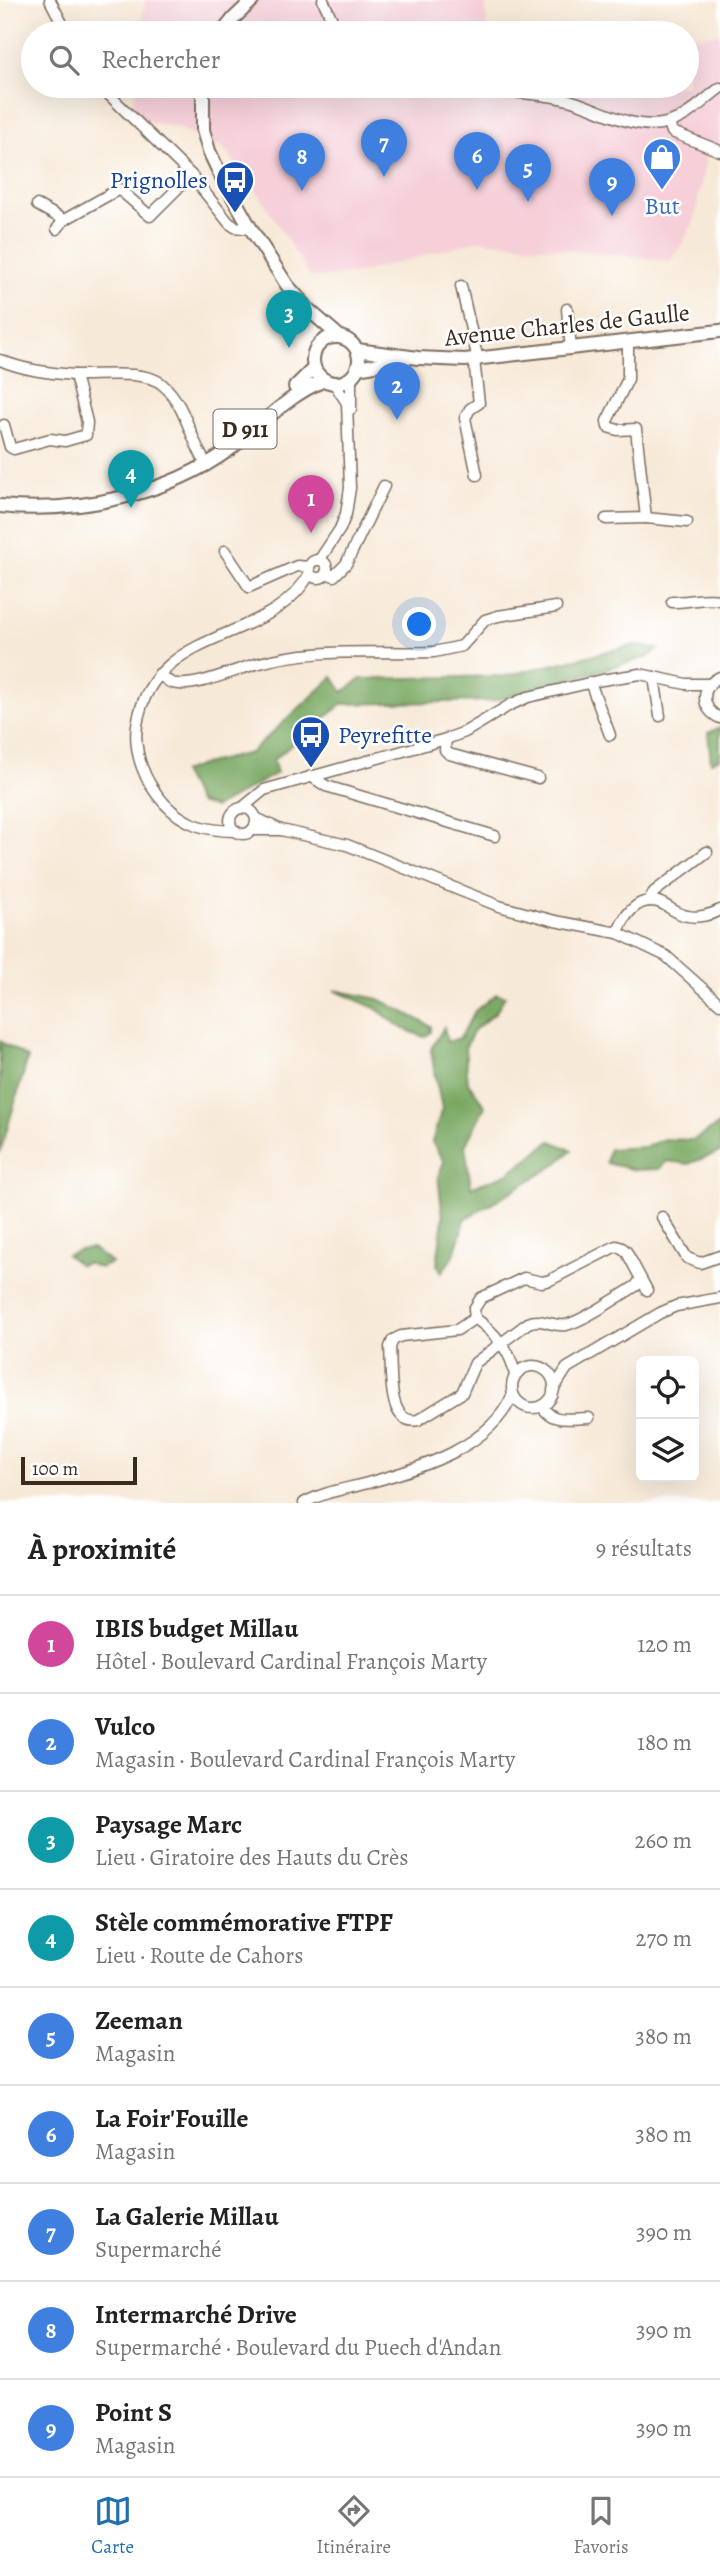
<!DOCTYPE html>
<html lang="fr">
<meta charset="utf-8">
<style>
body{margin:0;font-family:Alegreya,serif;background:#f2f2f2;color:#222}
.controls{position:absolute;right:21px;bottom:21px;display:grid;overflow:hidden;border-radius:10px;box-shadow:0 7px 28px #0002}
.controls button{width:63px;height:63px;display:grid;place-items:center;padding:0;border:0;border-bottom:2px solid #e0e0e0;background:#fff;color:#222;font:35px sans-serif}
.scale{position:absolute;left:21px;bottom:18px;width:116px;box-sizing:border-box;padding-left:7px;border:4px solid #3b2a1e;border-top:0;font-size:19px;line-height:24px;white-space:nowrap;color:#3b2a1e;-webkit-text-stroke:5px #fff;paint-order:stroke}
.you{position:absolute;left:420px;top:625px;width:24px;height:24px;margin:-18px;border:5px solid #fff;border-radius:50%;background:#1a73e8;box-shadow:0 0 0 10px #1a73e833}
.badge{display:grid;place-items:center;width:46px;height:46px;border-radius:50%;background:#1f6fb2;color:#fff;font-size:23px;font-weight:700}
.pin{position:absolute;translate:-50% -58px;filter:drop-shadow(0 2px 4px #0008)}
.pin::after{content:'';position:absolute;top:37px;width:24px;height:21px;background:inherit;clip-path:polygon(0 0,100% 0,50% 100%)}
.list{margin:0;padding:0;list-style:none}
h2{display:flex;justify-content:space-between;align-items:center;height:91px;margin:0;padding:0 28px;font-size:30px}
h2 small{font-size:23px;font-weight:400;color:#767676}
.list li{display:grid;grid-template-columns:46px 1fr auto;gap:21px;align-items:center;box-sizing:border-box;height:98px;padding:0 28px;border-top:2px solid #e0e0e0}
.list b{display:block;font-size:26px;white-space:nowrap}
.list p{margin:0;font-size:23px;white-space:nowrap;color:#767676}
.list em{font-size:23px;font-style:normal;color:#767676}
.icon{flex:none;width:38px;height:38px;fill:none;stroke:currentColor;stroke-width:2;stroke-linecap:round;stroke-linejoin:round}
.map{position:relative;flex:none;width:720px;height:1503px;overflow:hidden}
.search{position:absolute;background:#fff;box-shadow:0 7px 28px #0002;left:21px;right:21px;top:21px;height:77px;display:flex;align-items:center;gap:18px;box-sizing:border-box;padding:0 24px;border-radius:38px;color:#767676;font-size:26px}
.sheet{height:973px;background:#fff}
nav{display:flex;justify-content:space-around;align-items:center;box-sizing:border-box;height:98px;border-top:2px solid #e0e0e0;background:#fff;font-size:19px;color:#767676}
nav a{display:grid;justify-items:center;gap:4px}
nav .on{color:#1f6fb2}
.map>svg:first-child{display:block}
.built{fill:#f6cfd9}
.forest{fill:#79a862;stroke:#5a6940;stroke-width:2}
.lines{fill:none;stroke-linecap:round;stroke-linejoin:round}
.minor-casing{stroke:#7d6d5f;stroke-width:13}
.major-casing{stroke:#7d6d5f;stroke-width:16}
.minor{stroke:#fff;stroke-width:10}
.major{stroke:#fff;stroke-width:12}
.labels{text-anchor:middle;stroke-width:5;stroke-linejoin:round;paint-order:stroke}
.shield{fill:#fff;stroke:#766a62;stroke-width:2}
.shield-label{font-size:23px;font-weight:bold;fill:#3b2a1e}
.transit-label{font-size:24px;fill:#164399;stroke:#fff;text-anchor:end}
.shop-label{font-size:24px;fill:#366cbe;stroke:#fff}
.street-label{font-size:24px;fill:#3b2a1e;stroke:#fff}
</style>
<div class="map">
<svg width="720" height="1503" viewBox="0 0 720 1503">
<rect width="100%" height="100%" fill="#fff"/>
<filter id="ink" filterUnits="userSpaceOnUse"><feTurbulence type="fractalNoise" baseFrequency=".0143" numOctaves="2"/><feDisplacementMap in="SourceGraphic" scale="14" xChannelSelector="R" yChannelSelector="G"/><feConvolveMatrix kernelMatrix="1 2 1 2 8 2 1 2 1" color-interpolation-filters="sRGB"/></filter>
<filter id="wash" filterUnits="userSpaceOnUse"><feTurbulence type="fractalNoise" baseFrequency=".00686" numOctaves="4" result="noise"/><feDisplacementMap in="SourceGraphic" scale="28" xChannelSelector="R" yChannelSelector="G"/><feGaussianBlur stdDeviation="1.57" result="paint"/><feColorMatrix in="noise" values="0 0 0 0 0 0 0 0 0 0 0 0 0 0 0 0 0 1.4 0 .05"/><feComposite in="paint" operator="in"/></filter>
<g filter="url(#wash)">
<rect width="100%" height="100%" fill="#f7e9d7"/>
<g class="built">
<path d="M145,0h340l3,33h-348z"/>
<path d="M720,34v123l-13,-5 -13,70 -22,39 -193,-21 -119,33 -49,5 -54,-87 -34,-43 -44,-20 -38,-8 -7,-5 1,-29h391l33,4 4,-4h124v-49z"/>
</g>
<g class="forest">
<path d="M634,645l24,4 -10,8 -156,44 -150,3 -69,56 4,13 -62,35 -17,-5 -16,-31 22,-8 46,-11 83,-76 10,15 18,-13 144,-3z"/>
<path d="M720,727v31l-9,4 -3,-29z"/>
<path d="M334,990l45,9 52,27v6l-7,5 -22,-9 -27,-20z"/>
<path d="M496,994l9,2 -9,16 -22,18 -9,18 3,34 17,24 -20,40 6,41 36,-13 44,-33 21,9 -18,16 -89,53 -11,36 -12,17 -5,-8 6,-46 -5,-42 6,-14 -12,-20 10,-34 -7,-32 -4,-27 13,-22 3,15 13,-4 15,-27z"/>
<path d="M0,1041l28,17 -28,95z"/>
<path d="M720,1124v28l-32,12 -21,-3 -8,8 -23,1 -30,-7 3,-14 36,-2 19,-8 29,1z"/>
<path d="M92,1249l20,14 -12,5 -13,-5 -8,2 -12,-10 12,-5z"/>
</g>
</g>
<g filter="url(#ink)">
<g class="lines">
<g class="minor-casing">
<g id="minor">
<path d="M50,0l17,33"/>
<path d="M323,0l15,33"/>
<path d="M100,86l91,89 38,48 6,4 16,2"/>
<path d="M481,86c30,9 62,6 91,15 30,9 62,30 94,22 22,-5 36,-22 54,-35"/>
<path d="M669,123l3,9 48,19"/>
<path d="M37,205l27,15 55,-31 31,27 41,-41"/>
<path d="M57,229l7,-9"/>
<path d="M461,286l17,74"/>
<path d="M567,309l4,40"/>
<path d="M0,360c23,10 49,13 74,15 24,1 71,-6 89,10 23,20 27,55 44,80"/>
<path d="M474,360l5,43 -9,6 -5,9 12,57"/>
<path d="M351,409v-32"/>
<path d="M4,425l6,22 4,2 36,-10 15,2 21,-6 1,-13 -12,-47"/>
<path d="M646,518l41,4"/>
<path d="M606,519l40,-1 -10,-89 -18,1 -10,-3 -1,-6 21,-42v-36"/>
<path d="M225,551l24,36 48,-21 12,1"/>
<path d="M320,559l20,-30 6,-15 4,-26 -3,-85 -13,-20"/>
<circle cx="318" cy="569" r="9"/>
<path d="M326,573l8,3 12,-12 38,-78"/>
<path d="M672,602c17,0 32,-5 48,-2"/>
<path d="M159,674c4,3 8,7 13,9 22,6 62,-13 84,-19 57,-17 119,-10 178,-12l28,-6 23,-26 13,-4 58,-9"/>
<path d="M654,677l6,39"/>
<path d="M720,677c-20,9 -20,32 0,41"/>
<path d="M590,682l20,53"/>
<path d="M446,739l-1,11 4,4 89,24"/>
<path d="M311,776l15,10 169,50"/>
<path d="M242,808l22,-18 182,-51 19,-7 45,-27 18,-8 74,-17 38,-6 46,10h23"/>
<circle cx="243" cy="821" r="13"/>
<path d="M252,830h29l-25,-12"/>
<path d="M281,830l66,15 152,61 56,15 63,12 48,23 54,48"/>
<path d="M236,831c-29,0 -52,-6 -72,-28 -19,-21 -31,-49 -27,-78 16,-102 133,-78 173,-152"/>
<path d="M649,901l5,-9 53,-40"/>
<path d="M618,933c5,-16 19,-37 40,-31 10,3 19,13 30,14 10,2 23,-1 32,-6"/>
<path d="M662,1217l25,41 13,5 20,-7"/>
<path d="M475,1318l-18,12 -56,6 -8,4 -3,7c2,22 -4,79 28,73l44,-27 13,-30 53,-40c14,-6 24,4 38,2 18,-4 53,-29 70,-39l4,-6"/>
<circle cx="533" cy="1387" r="21"/>
<path d="M515,1376c-3,-24 -21,-44 -40,-58l-1,-9 7,-11 43,-20 18,4 8,-2 66,-34 6,2 4,3 21,39"/>
<path d="M553,1390l14,-22 93,-55 16,-7 44,-8"/>
<path d="M542,1406c10,18 29,12 47,12"/>
<path d="M304,1503c21,-12 44,-14 67,-21 50,-14 120,-35 142,-88"/>
</g>
</g>
<g class="major-casing">
<g id="major">
<path d="M222,33l12,-15 19,-18"/>
<path d="M203,86v44l6,21 10,21 32,57 36,56 23,26 30,26"/>
<circle cx="336" cy="360" r="23"/>
<path d="M357,350l61,8 47,2 255,-29"/>
<path d="M357,368l48,-8"/>
<path d="M295,387l19,-19"/>
<path d="M0,506c77,8 167,-11 230,-57 32,-24 57,-54 95,-69"/>
</g>
</g>
<use href="#minor" class="minor"/>
<use href="#major" class="major"/>
</g>
</g>
<defs>
<g id="shop-pin" transform="scale(2.0125)"><path d="M0 17L-7.5 6A9.5 9.5 0 1 1 7.5 6Z" fill="#3f7fe0" stroke="#fff"/><path d="M-5-2.5h2.3a2.7 3.5 0 0 1 5.4 0H5L5.5 6h-11ZM-1.5-2.5h3a1.5 2.3 0 0 0-3 0Z" fill="#fff"/></g>
<g id="bus-pin" transform="scale(2.0125)"><path d="M0 17L-7.5 6A9.5 9.5 0 1 1 7.5 6Z" fill="#1a4fb4" stroke="#fff"/><path d="M-5-6H5V4H4V6H2V4H-2V6H-4V4H-5ZM-3.5-4V0h7V-4ZM-3.5 1.2v1.5H-2V1.2ZM2 1.2v1.5H3.5V1.2Z" fill="#fff"/></g>
</defs>
<g fill-rule="evenodd">
<use href="#shop-pin" x="662" y="157"/>
<use href="#bus-pin" x="235" y="180"/>
<use href="#bus-pin" x="311" y="735"/>
</g>
<g class="labels">
<rect class="shield" x="213.5" y="409.5" width="63" height="39" rx="5"/>
<g class="shield-label">
<text x="245" y="437">D 911</text>
</g>
<g class="transit-label">
<text x="208" y="188">Prignolles</text>
<text x="338" y="743" text-anchor="start">Peyrefitte</text>
</g>
<g class="shop-label">
<text x="662" y="214">But</text>
</g>
<g class="street-label">
<text transform="translate(567 325) rotate(-6)" y="8">Avenue Charles de Gaulle</text>
</g>
</g>
</svg>
<div class="controls">
<button><svg class="icon" aria-label="locate" viewBox="0 0 24 24"><circle cx="12" cy="12" r="6"/><path d="M12 2v4M12 18v4M2 12h4M18 12h4"/></svg></button>
<button><svg class="icon" aria-label="layers" viewBox="0 0 24 24"><path d="M12 4l9 5-9 5-9-5zM3 14l9 5 9-5"/></svg></button>
</div>
<div class="scale">100 m</div>
<div class="you"></div>
<div class="pin badge" style="left:311px;top:533px;background:#d1479c">1</div>
<div class="pin badge" style="left:397px;top:420px;background:#3f7fe0">2</div>
<div class="pin badge" style="left:289px;top:348px;background:#0f9aa8">3</div>
<div class="pin badge" style="left:131px;top:508px;background:#0f9aa8">4</div>
<div class="pin badge" style="left:528px;top:202px;background:#3f7fe0">5</div>
<div class="pin badge" style="left:477px;top:190px;background:#3f7fe0">6</div>
<div class="pin badge" style="left:384px;top:177px;background:#3f7fe0">7</div>
<div class="pin badge" style="left:302px;top:191px;background:#3f7fe0">8</div>
<div class="pin badge" style="left:612px;top:216px;background:#3f7fe0">9</div>
<div class="search"><svg class="icon" aria-label="search" viewBox="0 0 24 24"><circle cx="10" cy="10" r="6"/><path d="M15 15l6 6"/></svg>Rechercher</div>
</div>
<section class="sheet">
<h2>À proximité<small>9 résultats</small></h2>
<ul class="list">
<li><span class="badge" style="background:#d1479c">1</span><div><b>IBIS budget Millau</b><p>Hôtel · Boulevard Cardinal François Marty</p></div><em>120 m</em></li>
<li><span class="badge" style="background:#3f7fe0">2</span><div><b>Vulco</b><p>Magasin · Boulevard Cardinal François Marty</p></div><em>180 m</em></li>
<li><span class="badge" style="background:#0f9aa8">3</span><div><b>Paysage Marc</b><p>Lieu · Giratoire des Hauts du Crès</p></div><em>260 m</em></li>
<li><span class="badge" style="background:#0f9aa8">4</span><div><b>Stèle commémorative FTPF</b><p>Lieu · Route de Cahors</p></div><em>270 m</em></li>
<li><span class="badge" style="background:#3f7fe0">5</span><div><b>Zeeman</b><p>Magasin</p></div><em>380 m</em></li>
<li><span class="badge" style="background:#3f7fe0">6</span><div><b>La Foir'Fouille</b><p>Magasin</p></div><em>380 m</em></li>
<li><span class="badge" style="background:#3f7fe0">7</span><div><b>La Galerie Millau</b><p>Supermarché</p></div><em>390 m</em></li>
<li><span class="badge" style="background:#3f7fe0">8</span><div><b>Intermarché Drive</b><p>Supermarché · Boulevard du Puech d'Andan</p></div><em>390 m</em></li>
<li><span class="badge" style="background:#3f7fe0">9</span><div><b>Point S</b><p>Magasin</p></div><em>390 m</em></li>
</ul>
</section>
<nav>
<a class="on"><svg class="icon" aria-label="map" viewBox="0 0 24 24"><path d="M3 6l6-2 6 2 6-2v14l-6 2-6-2-6 2zM9 4v14M15 6v14"/></svg>Carte</a>
<a><svg class="icon" aria-label="directions" viewBox="0 0 24 24"><path d="M12 3l9 9-9 9-9-9zM9 14v-3h6M13 9l2 2-2 2"/></svg>Itinéraire</a>
<a><svg class="icon" aria-label="saved" viewBox="0 0 24 24"><path d="M7 4h10v16l-5-4-5 4z"/></svg>Favoris</a>
</nav>
